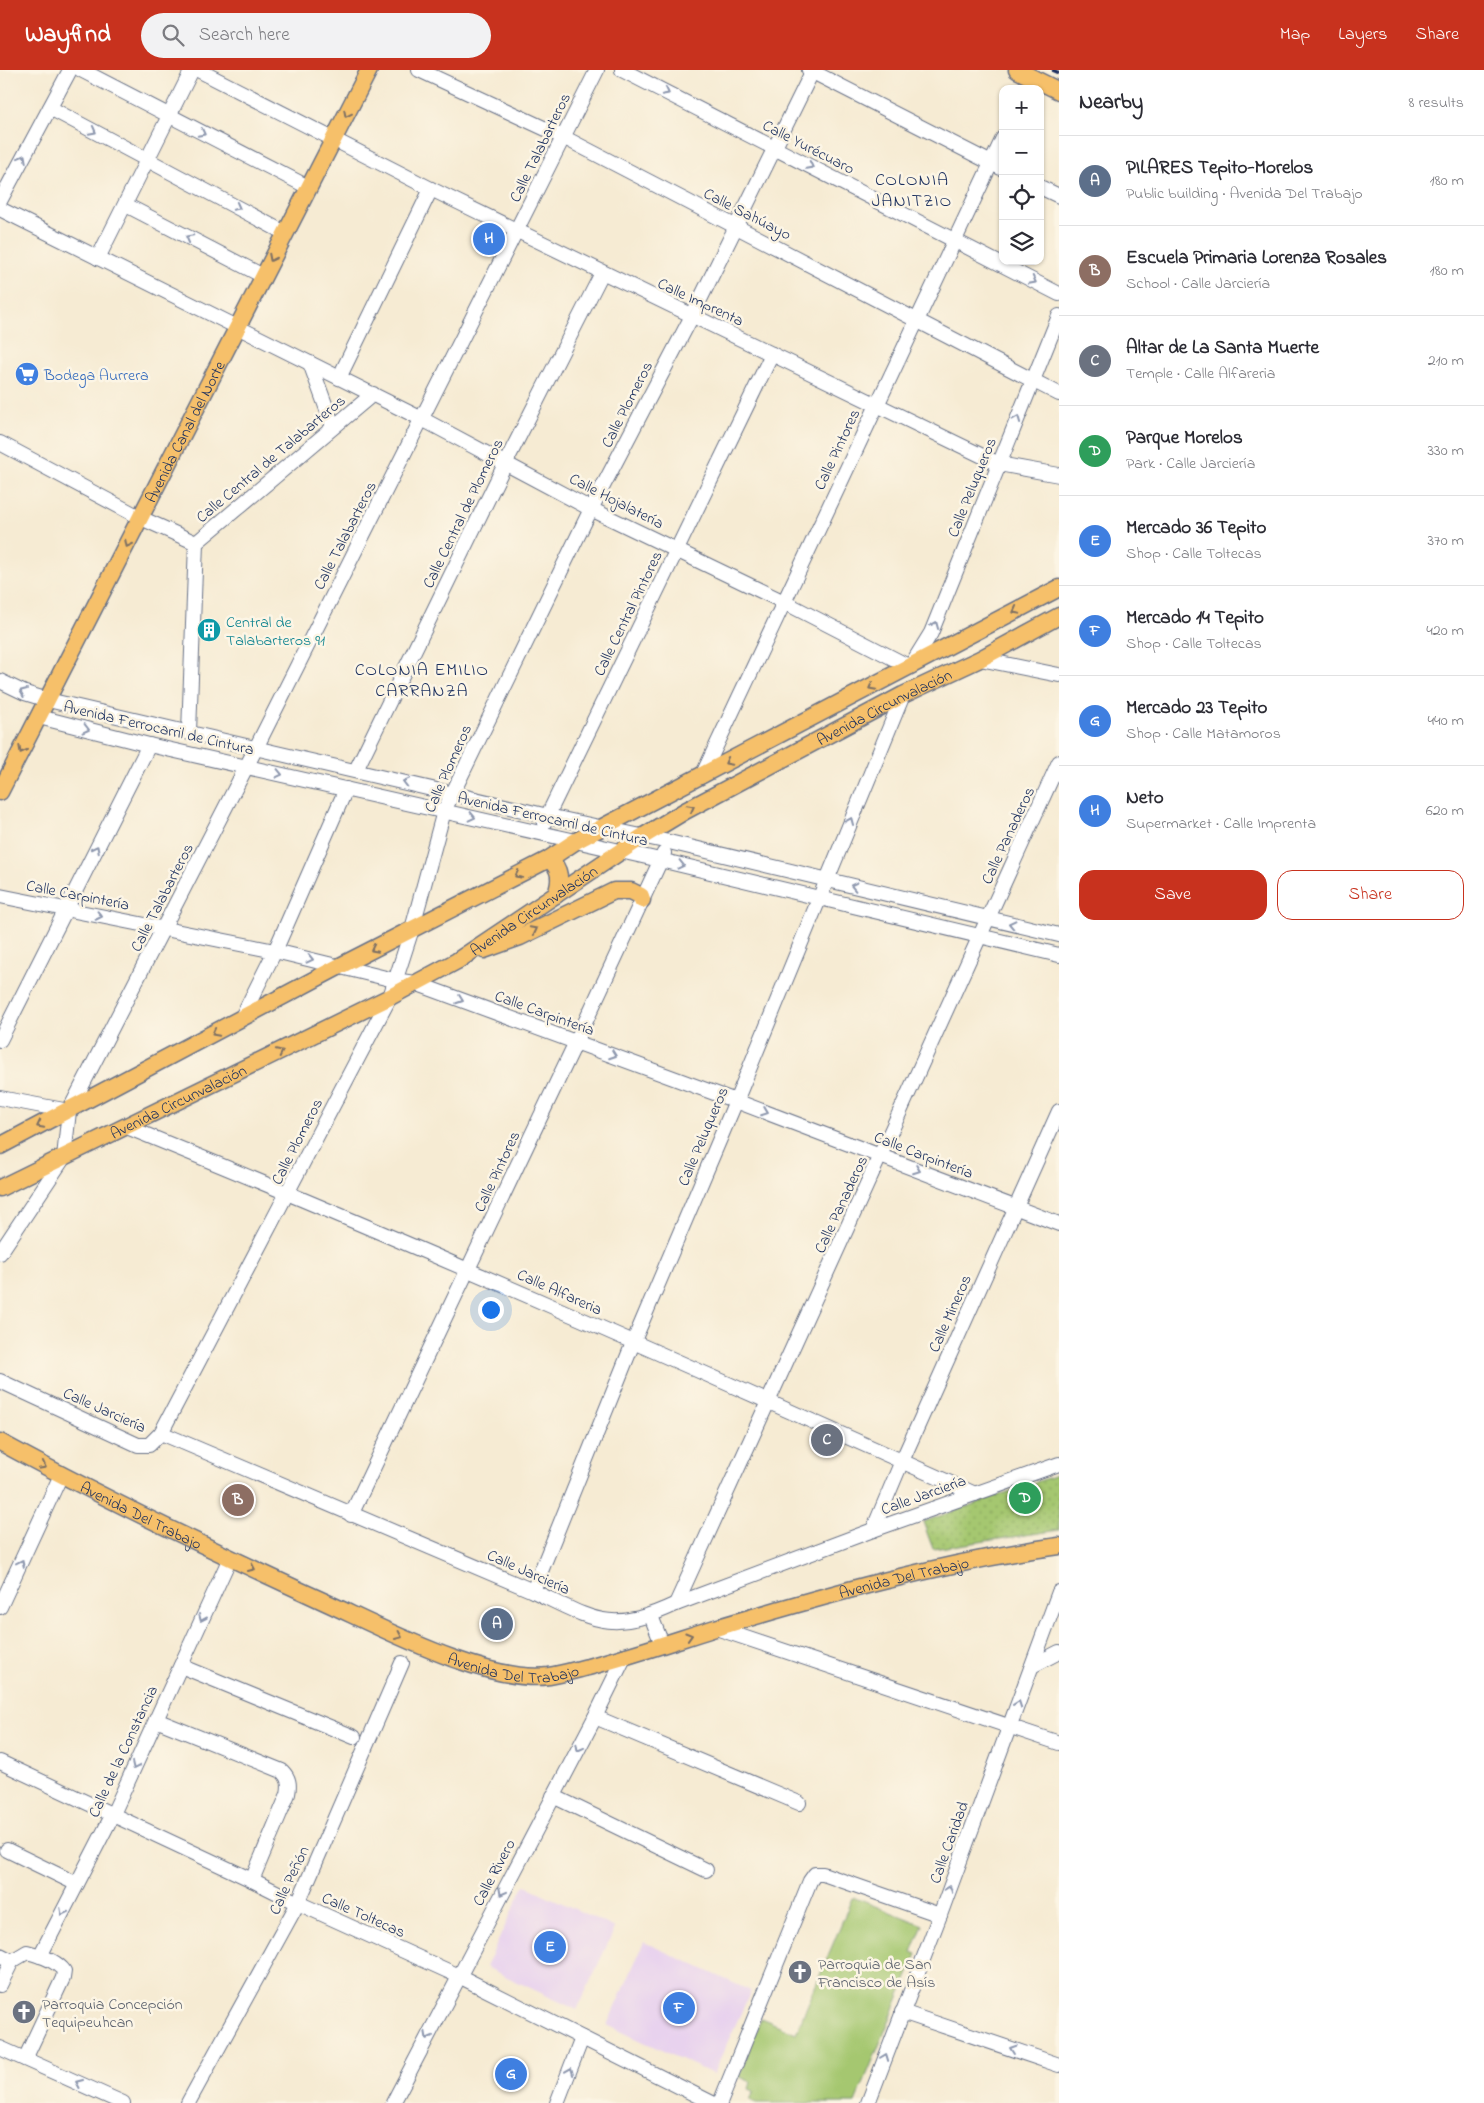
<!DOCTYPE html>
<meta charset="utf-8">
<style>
body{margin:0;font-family:"Indie Flower",sans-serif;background:#f2f2f3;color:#2b2b33}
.controls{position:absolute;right:15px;top:15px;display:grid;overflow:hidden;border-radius:10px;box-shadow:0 1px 4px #0004}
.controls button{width:45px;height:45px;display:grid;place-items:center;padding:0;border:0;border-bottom:1px solid #e1e1e2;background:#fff;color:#2b2b33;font:25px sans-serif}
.you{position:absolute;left:490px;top:1239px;width:18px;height:18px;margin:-12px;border:4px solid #fff;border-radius:50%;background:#1a73e8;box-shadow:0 0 0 8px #1a73e833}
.badge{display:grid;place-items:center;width:32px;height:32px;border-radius:50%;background:#c8321e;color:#fff;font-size:16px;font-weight:700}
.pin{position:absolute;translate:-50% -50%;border:2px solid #fff;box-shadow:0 1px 5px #0006}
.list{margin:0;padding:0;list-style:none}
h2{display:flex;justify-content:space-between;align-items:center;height:65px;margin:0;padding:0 20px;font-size:21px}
h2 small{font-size:16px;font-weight:400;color:#7c7c81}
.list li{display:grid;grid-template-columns:32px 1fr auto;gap:15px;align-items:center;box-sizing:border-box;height:90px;padding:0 20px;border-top:1px solid #e1e1e2}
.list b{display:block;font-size:19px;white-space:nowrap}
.list p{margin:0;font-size:16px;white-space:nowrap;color:#7c7c81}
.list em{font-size:16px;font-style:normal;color:#7c7c81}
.actions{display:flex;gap:10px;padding:15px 20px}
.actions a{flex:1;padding:11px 0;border:1px solid #c8321e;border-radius:15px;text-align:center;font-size:18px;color:#c8321e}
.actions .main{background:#c8321e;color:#fff}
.icon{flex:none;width:28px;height:28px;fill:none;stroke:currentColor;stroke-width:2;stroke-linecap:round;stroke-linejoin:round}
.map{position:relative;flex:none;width:1059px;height:2033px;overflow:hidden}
header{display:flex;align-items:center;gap:30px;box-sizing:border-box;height:70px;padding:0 25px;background:#c8321e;color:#fff}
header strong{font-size:24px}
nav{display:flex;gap:28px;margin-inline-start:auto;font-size:18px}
.search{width:350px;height:45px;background:#f2f2f3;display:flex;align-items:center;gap:12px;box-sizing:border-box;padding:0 18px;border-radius:28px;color:#7c7c81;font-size:19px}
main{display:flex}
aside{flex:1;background:#fff}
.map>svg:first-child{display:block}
.built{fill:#e8d2ee}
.park{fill:url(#park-dots);stroke:#607b67}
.pitch{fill:#a5c770;stroke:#607b67}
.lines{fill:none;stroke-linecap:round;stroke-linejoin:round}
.minor-casing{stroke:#687187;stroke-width:16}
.major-casing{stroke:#687187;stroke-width:19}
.minor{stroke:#fff;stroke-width:14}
.major{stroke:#f6c06b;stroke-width:16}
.rail{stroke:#1b2f5e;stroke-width:4;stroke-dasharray:8 4;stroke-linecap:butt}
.oneway{stroke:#8d97ae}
.oneway2{stroke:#7e7064}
.labels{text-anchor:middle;stroke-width:5;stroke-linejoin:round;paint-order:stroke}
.street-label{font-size:16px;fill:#1b2f5e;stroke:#fcf5e5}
.shop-label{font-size:16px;fill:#366cbe;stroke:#fcf5e5;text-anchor:start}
.culture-label{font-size:16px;fill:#0d838f;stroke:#fcf5e5;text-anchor:start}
.worship-label{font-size:16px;fill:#5b616d;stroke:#fcf5e5;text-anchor:start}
.neighbourhood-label{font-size:18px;letter-spacing:1px;fill:#1b2f5e;stroke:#fcf5e5}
</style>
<header>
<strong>Wayfind</strong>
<div class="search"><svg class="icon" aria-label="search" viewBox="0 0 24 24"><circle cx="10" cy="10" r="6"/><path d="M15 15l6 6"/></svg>Search here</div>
<nav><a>Map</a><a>Layers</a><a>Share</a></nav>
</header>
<main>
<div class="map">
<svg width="1059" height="2033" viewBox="0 0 1059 2033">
<defs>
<pattern id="park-dots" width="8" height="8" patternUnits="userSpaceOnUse" patternTransform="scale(1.25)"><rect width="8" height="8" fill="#a5c770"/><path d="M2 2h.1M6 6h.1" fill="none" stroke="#8dab63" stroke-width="1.8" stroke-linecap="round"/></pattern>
</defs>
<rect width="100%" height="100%" fill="#fcf5e5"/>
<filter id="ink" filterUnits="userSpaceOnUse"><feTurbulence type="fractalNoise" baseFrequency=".02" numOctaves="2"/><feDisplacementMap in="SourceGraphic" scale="10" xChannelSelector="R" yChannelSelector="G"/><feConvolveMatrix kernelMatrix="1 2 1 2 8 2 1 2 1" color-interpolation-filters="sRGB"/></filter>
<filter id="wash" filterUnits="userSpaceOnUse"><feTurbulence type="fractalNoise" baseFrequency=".0096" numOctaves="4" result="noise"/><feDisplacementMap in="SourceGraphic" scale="20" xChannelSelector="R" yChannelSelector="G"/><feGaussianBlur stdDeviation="1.12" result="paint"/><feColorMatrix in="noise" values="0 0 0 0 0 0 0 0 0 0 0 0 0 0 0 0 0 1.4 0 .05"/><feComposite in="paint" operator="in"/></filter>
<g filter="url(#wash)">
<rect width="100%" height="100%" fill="#f6ebd3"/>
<g class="built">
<path d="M524,1815l91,43 -38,82 -91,-43z"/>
<path d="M644,1872l107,49 -38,83 -106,-49z"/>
</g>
<path class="park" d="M1059,1404v56l-126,19 -10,-27z"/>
<path class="pitch" d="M852,1828h3l68,27 -11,27 5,2 -62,149h-99l-6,-3 4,-9 -5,-2 2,-7 -11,-5v-2l21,-57 35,15z"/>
</g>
<g filter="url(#ink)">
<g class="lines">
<g class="minor-casing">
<g id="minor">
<path d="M81,0l227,117"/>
<path d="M198,0l233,119 568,275 60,11"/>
<path d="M419,0l144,67 496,257"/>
<path d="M622,0l437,224"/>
<path d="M809,0l194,99"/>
<path d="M50,38l235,125"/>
<path d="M1040,117l19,9"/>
<path d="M0,131l70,-131"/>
<path d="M126,135l137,71"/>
<path d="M0,139l422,210 169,90 193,93 126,65 21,-34 128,-317"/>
<path d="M98,188l94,-188"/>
<path d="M310,293l23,63"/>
<path d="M339,308l92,-189"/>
<path d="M0,373l141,75 55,25"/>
<path d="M980,589l79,16"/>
<path d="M0,611l25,12 23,7 500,116 121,26 390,93"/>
<path d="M39,647l110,28 511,115 399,95"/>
<path d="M189,662l7,-189 177,-149"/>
<path d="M356,700l150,-308 96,-189"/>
<path d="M702,706l301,-638"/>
<path d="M544,753l228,-469"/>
<path d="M0,826l275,55 119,29 21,3 321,118 323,123"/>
<path d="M241,949l34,-68 71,-162"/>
<path d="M0,970l149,-295"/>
<path d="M0,1028l69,13"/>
<path d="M127,1057c286,116 567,241 848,367"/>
<path d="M0,1183l64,-96 5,-46 187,-363 341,-678"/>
<path d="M0,1311l138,64h11l12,-12 229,-436 22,-68 32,-118 147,-302 101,-193 121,-246"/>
<path d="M161,1363l372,158c61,29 77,44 143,13l197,-74 186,-66"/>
<path d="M351,1445l225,-473 88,-189"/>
<path d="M873,1460l29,-69 157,-350"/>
<path d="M533,1521l100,-248 103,-242 167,-406"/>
<path d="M676,1534l383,-842"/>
<path d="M0,1537l61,-132"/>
<path d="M651,1546l11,28"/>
<path d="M716,1558l343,115"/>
<path d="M181,1596l173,71"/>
<path d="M1032,1596l27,-14"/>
<path d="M595,1647l204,86"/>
<path d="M156,1650l126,51c7,7 8,13 6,23l-36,86"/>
<path d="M0,1692l252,118 46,23 161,73 253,127"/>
<path d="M553,1726l153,74"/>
<path d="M7,1780l70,34"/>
<path d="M0,1885l12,6"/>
<path d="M40,1886l73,-142 117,-256"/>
<path d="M0,1915l12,-24 15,-9c12,3 30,9 37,19l-1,7 -38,81"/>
<path d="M902,1942l157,53"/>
<path d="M0,1978l123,55"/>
<path d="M188,2033l110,-200 104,-240"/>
<path d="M393,2033l199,-380 32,-65"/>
<path d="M557,2033l25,-65"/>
<path d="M720,2033l90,-222 5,-7h8l117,41"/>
<path d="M868,2033l72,-188 119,-323"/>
</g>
</g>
<g class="major-casing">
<g id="major">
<path d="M1017,0l42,21"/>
<path id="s1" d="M0,722l369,-722"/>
<path d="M549,789c12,10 12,21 7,36"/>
<path d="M484,880l36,-13 94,-46h17l10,5 1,4"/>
<path d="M0,1076l340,-180 209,-107 27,-18 483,-253"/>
<path id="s2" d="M0,1118l390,-191 67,-36 185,-124 43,-26 218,-116 77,-36 79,-43"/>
<path id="s3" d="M0,1372c106,58 216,110 325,160 57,26 163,82 224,74 13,-2 26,-6 39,-9 42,-11 83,-25 124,-38 114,-34 230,-67 347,-83"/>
</g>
</g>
<use href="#minor" class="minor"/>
<use href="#major" class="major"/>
<path class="rail" d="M1052,0l7,3"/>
</g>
<defs><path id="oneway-chevron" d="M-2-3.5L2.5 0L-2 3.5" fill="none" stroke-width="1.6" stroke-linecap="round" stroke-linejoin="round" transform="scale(1.25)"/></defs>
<g class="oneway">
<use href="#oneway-chevron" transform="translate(666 22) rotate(27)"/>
<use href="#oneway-chevron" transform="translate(93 61) rotate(28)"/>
<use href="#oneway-chevron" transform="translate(202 63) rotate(27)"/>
<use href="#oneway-chevron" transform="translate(23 88) rotate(-62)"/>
<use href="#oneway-chevron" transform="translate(810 96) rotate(27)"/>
<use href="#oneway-chevron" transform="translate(237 137) rotate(28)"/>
<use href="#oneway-chevron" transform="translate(189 168) rotate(-152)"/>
<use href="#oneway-chevron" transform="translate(1033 211) rotate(27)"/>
<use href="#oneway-chevron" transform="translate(1017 349) rotate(-68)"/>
<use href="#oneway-chevron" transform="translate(935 555) rotate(-68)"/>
<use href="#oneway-chevron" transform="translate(23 622) rotate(-157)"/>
<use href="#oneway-chevron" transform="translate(86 659) rotate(14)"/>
<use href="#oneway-chevron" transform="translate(279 704) rotate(13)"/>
<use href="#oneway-chevron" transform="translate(406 712) rotate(-166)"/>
<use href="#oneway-chevron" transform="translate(472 747) rotate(13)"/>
<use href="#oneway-chevron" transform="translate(850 751) rotate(-67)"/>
<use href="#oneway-chevron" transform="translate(96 779) rotate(-63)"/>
<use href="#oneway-chevron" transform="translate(681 795) rotate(13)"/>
<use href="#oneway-chevron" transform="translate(854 816) rotate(-167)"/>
<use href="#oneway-chevron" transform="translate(99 846) rotate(12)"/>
<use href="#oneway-chevron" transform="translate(1012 854) rotate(-167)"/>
<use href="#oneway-chevron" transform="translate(310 889) rotate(13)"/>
<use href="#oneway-chevron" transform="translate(460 930) rotate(20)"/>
<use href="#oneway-chevron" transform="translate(613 985) rotate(20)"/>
<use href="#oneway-chevron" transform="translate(765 1042) rotate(21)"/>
<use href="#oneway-chevron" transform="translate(917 1100) rotate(21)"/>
<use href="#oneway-chevron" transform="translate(21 1493) rotate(-65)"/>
<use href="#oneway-chevron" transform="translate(202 1548) rotate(114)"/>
<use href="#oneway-chevron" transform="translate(1018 1634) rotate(-70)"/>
<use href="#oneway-chevron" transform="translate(579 1678) rotate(118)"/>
<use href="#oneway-chevron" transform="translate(135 1696) rotate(115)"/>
<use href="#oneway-chevron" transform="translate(949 1819) rotate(-70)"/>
<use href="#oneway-chevron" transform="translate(502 1822) rotate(118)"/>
<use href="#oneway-chevron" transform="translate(63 1842) rotate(117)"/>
<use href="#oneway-chevron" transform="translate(428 1966) rotate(118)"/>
<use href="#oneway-chevron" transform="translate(1013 1979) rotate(-161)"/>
<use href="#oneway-chevron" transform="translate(885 1987) rotate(-69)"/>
<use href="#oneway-chevron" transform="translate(570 2001) rotate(-68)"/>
<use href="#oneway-chevron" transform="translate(79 2013) rotate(-156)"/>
</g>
<g class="oneway2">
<use href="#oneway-chevron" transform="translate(347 44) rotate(116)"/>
<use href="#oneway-chevron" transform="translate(272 188) rotate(117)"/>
<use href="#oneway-chevron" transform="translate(128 474) rotate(117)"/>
<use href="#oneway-chevron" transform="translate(1016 541) rotate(152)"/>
<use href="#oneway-chevron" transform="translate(872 617) rotate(152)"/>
<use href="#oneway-chevron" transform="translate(22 680) rotate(118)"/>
<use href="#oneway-chevron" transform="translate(728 692) rotate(152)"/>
<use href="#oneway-chevron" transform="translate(691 738) rotate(-28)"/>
<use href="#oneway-chevron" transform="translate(518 805) rotate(153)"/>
<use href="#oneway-chevron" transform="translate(534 860) rotate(-27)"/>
<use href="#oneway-chevron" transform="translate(374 879) rotate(153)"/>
<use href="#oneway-chevron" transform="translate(215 963) rotate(152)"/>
<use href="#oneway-chevron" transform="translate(280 982) rotate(-26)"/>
<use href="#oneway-chevron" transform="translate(40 1055) rotate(153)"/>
<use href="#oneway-chevron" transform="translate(43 1396) rotate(28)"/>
<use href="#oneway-chevron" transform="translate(252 1498) rotate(25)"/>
<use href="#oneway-chevron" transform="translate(399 1566) rotate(25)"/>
<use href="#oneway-chevron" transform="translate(689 1566) rotate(-17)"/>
</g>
</g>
<defs>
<g id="supermarket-disc" transform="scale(1.25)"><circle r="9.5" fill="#3f7fe0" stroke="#fcf5e5"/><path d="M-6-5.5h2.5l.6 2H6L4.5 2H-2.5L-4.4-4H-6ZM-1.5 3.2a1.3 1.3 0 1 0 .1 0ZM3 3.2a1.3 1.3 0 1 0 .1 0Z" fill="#fff"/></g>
<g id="building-disc" transform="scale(1.25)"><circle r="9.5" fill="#0f9aa8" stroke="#fcf5e5"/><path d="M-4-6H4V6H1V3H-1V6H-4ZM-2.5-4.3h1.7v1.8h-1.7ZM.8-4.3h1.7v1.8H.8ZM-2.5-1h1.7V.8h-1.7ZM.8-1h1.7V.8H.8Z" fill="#fff"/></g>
<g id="church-disc" transform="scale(1.25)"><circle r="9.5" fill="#6b7280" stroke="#fcf5e5"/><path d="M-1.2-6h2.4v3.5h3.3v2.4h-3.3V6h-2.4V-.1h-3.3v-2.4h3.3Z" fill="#fff"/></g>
</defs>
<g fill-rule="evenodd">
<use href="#supermarket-disc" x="27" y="304"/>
<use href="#building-disc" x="209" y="560"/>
<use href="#church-disc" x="800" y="1902"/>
<use href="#church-disc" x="24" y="1942"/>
</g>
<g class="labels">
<g class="street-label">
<text transform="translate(809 76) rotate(27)" y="6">Calle Yurécuaro</text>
<text transform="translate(539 77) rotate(-64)" y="6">Calle Talabarteros</text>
<text transform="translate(748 143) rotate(27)" y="6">Calle Sahúayo</text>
<text transform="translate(701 231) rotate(25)" y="6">Calle Imprenta</text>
<text transform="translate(626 334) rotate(-63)" y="6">Calle Plomeros</text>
<text dy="6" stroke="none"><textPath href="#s1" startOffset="405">Avenida Canal del Norte</textPath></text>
<text transform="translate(836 379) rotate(-65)" y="6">Calle Pintores</text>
<text transform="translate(270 388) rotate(-40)" y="6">Calle Central de Talabarteros</text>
<text transform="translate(971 417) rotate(-68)" y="6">Calle Peluqueros</text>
<text transform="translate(617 430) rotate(27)" y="6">Calle Hojalatería</text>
<text transform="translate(462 443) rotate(-64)" y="6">Calle Central de Plomeros</text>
<text transform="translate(344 465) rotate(-63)" y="6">Calle Talabarteros</text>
<text transform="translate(627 543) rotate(-64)" y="6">Calle Central Pintores</text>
<text dy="6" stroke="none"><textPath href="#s2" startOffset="1008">Avenida Circunvalación</textPath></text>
<text transform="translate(159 657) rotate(13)" y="6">Avenida Ferrocarril de Cintura</text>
<text transform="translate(447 698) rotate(-66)" y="6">Calle Plomeros</text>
<text transform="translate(553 748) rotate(13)" y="6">Avenida Ferrocarril de Cintura</text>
<text transform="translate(1007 765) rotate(-65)" y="6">Calle Panaderos</text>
<text transform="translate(78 824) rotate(11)" y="6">Calle Carpintería</text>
<text transform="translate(161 827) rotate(-63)" y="6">Calle Talabarteros</text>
<text dy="6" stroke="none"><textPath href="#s2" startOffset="602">Avenida Circunvalación</textPath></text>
<text transform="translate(545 942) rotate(20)" y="6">Calle Carpintería</text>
<text dy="6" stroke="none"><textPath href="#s2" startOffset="198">Avenida Circunvalación</textPath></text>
<text transform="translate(702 1066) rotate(-67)" y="6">Calle Peluqueros</text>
<text transform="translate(296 1071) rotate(-63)" y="6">Calle Plomeros</text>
<text transform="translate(924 1084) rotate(21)" y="6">Calle Carpintería</text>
<text transform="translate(496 1101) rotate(-65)" y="6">Calle Pintores</text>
<text transform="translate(840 1134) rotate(-65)" y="6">Calle Panaderos</text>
<text transform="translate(560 1221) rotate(24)" y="6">Calle Alfareria</text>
<text transform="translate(949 1243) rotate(-66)" y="6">Calle Mineros</text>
<text transform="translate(105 1339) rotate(24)" y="6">Calle Jarciería</text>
<text transform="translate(923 1424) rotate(-20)" y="6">Calle Jarciería</text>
<text dy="6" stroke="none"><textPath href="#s3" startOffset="159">Avenida Del Trabajo</textPath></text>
<text transform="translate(529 1501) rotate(24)" y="6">Calle Jarciería</text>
<text dy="6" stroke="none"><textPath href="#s3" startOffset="969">Avenida Del Trabajo</textPath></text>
<text dy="6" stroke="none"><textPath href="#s3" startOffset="564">Avenida Del Trabajo</textPath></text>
<text transform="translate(122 1681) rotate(-65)" y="6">Calle de la Constancia</text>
<text transform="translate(948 1772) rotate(-70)" y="6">Calle Caridad</text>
<text transform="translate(493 1802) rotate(-62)" y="6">Calle Rivero</text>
<text transform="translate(288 1810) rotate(-65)" y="6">Calle Peñón</text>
<text transform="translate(364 1844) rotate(24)" y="6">Calle Toltecas</text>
</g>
<g class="shop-label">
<text x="44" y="310">Bodega Aurrera</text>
</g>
<g class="culture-label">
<text x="226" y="557">Central de<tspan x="226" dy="18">Talabarteros 91</tspan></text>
</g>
<g class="worship-label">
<text x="818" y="1899">Parroquia de San<tspan x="818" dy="18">Francisco de Asís</tspan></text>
<text x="42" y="1939">Parroquia Concepción<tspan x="42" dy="18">Tequipeuhcan</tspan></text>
</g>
<g class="neighbourhood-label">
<text x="912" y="115">COLONIA<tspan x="912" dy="21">JANITZIO</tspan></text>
<text x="422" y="605">COLONIA EMILIO<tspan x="422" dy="21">CARRANZA</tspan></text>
</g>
</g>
</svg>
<div class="controls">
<button>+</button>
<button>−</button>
<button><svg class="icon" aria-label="locate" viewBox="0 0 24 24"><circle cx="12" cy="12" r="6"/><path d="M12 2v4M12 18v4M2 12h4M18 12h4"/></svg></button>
<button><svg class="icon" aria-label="layers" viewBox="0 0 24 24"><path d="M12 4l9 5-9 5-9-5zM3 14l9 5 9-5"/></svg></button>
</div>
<div class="you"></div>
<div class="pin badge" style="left:497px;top:1554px;background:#5c6f8a">A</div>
<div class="pin badge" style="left:238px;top:1430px;background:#8d6e63">B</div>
<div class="pin badge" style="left:827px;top:1370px;background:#6b7280">C</div>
<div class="pin badge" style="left:1025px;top:1428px;background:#2e9e5b">D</div>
<div class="pin badge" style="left:550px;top:1877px;background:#3f7fe0">E</div>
<div class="pin badge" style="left:679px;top:1938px;background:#3f7fe0">F</div>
<div class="pin badge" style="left:511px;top:2004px;background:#3f7fe0">G</div>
<div class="pin badge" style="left:489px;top:169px;background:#3f7fe0">H</div>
</div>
<aside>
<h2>Nearby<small>8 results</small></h2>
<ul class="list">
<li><span class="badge" style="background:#5c6f8a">A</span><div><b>PILARES Tepito-Morelos</b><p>Public building · Avenida Del Trabajo</p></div><em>180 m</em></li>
<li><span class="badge" style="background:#8d6e63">B</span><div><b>Escuela Primaria Lorenza Rosales</b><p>School · Calle Jarciería</p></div><em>180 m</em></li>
<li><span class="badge" style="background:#6b7280">C</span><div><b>Altar de La Santa Muerte</b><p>Temple · Calle Alfareria</p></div><em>210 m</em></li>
<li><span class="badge" style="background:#2e9e5b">D</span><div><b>Parque Morelos</b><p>Park · Calle Jarciería</p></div><em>330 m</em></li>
<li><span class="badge" style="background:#3f7fe0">E</span><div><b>Mercado 36 Tepito</b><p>Shop · Calle Toltecas</p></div><em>370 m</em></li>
<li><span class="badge" style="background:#3f7fe0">F</span><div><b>Mercado 14 Tepito</b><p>Shop · Calle Toltecas</p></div><em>420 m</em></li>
<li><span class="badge" style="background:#3f7fe0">G</span><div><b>Mercado 23 Tepito</b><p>Shop · Calle Matamoros</p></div><em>440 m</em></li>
<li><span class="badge" style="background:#3f7fe0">H</span><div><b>Neto</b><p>Supermarket · Calle Imprenta</p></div><em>620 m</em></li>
</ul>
<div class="actions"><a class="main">Save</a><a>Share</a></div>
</aside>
</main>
